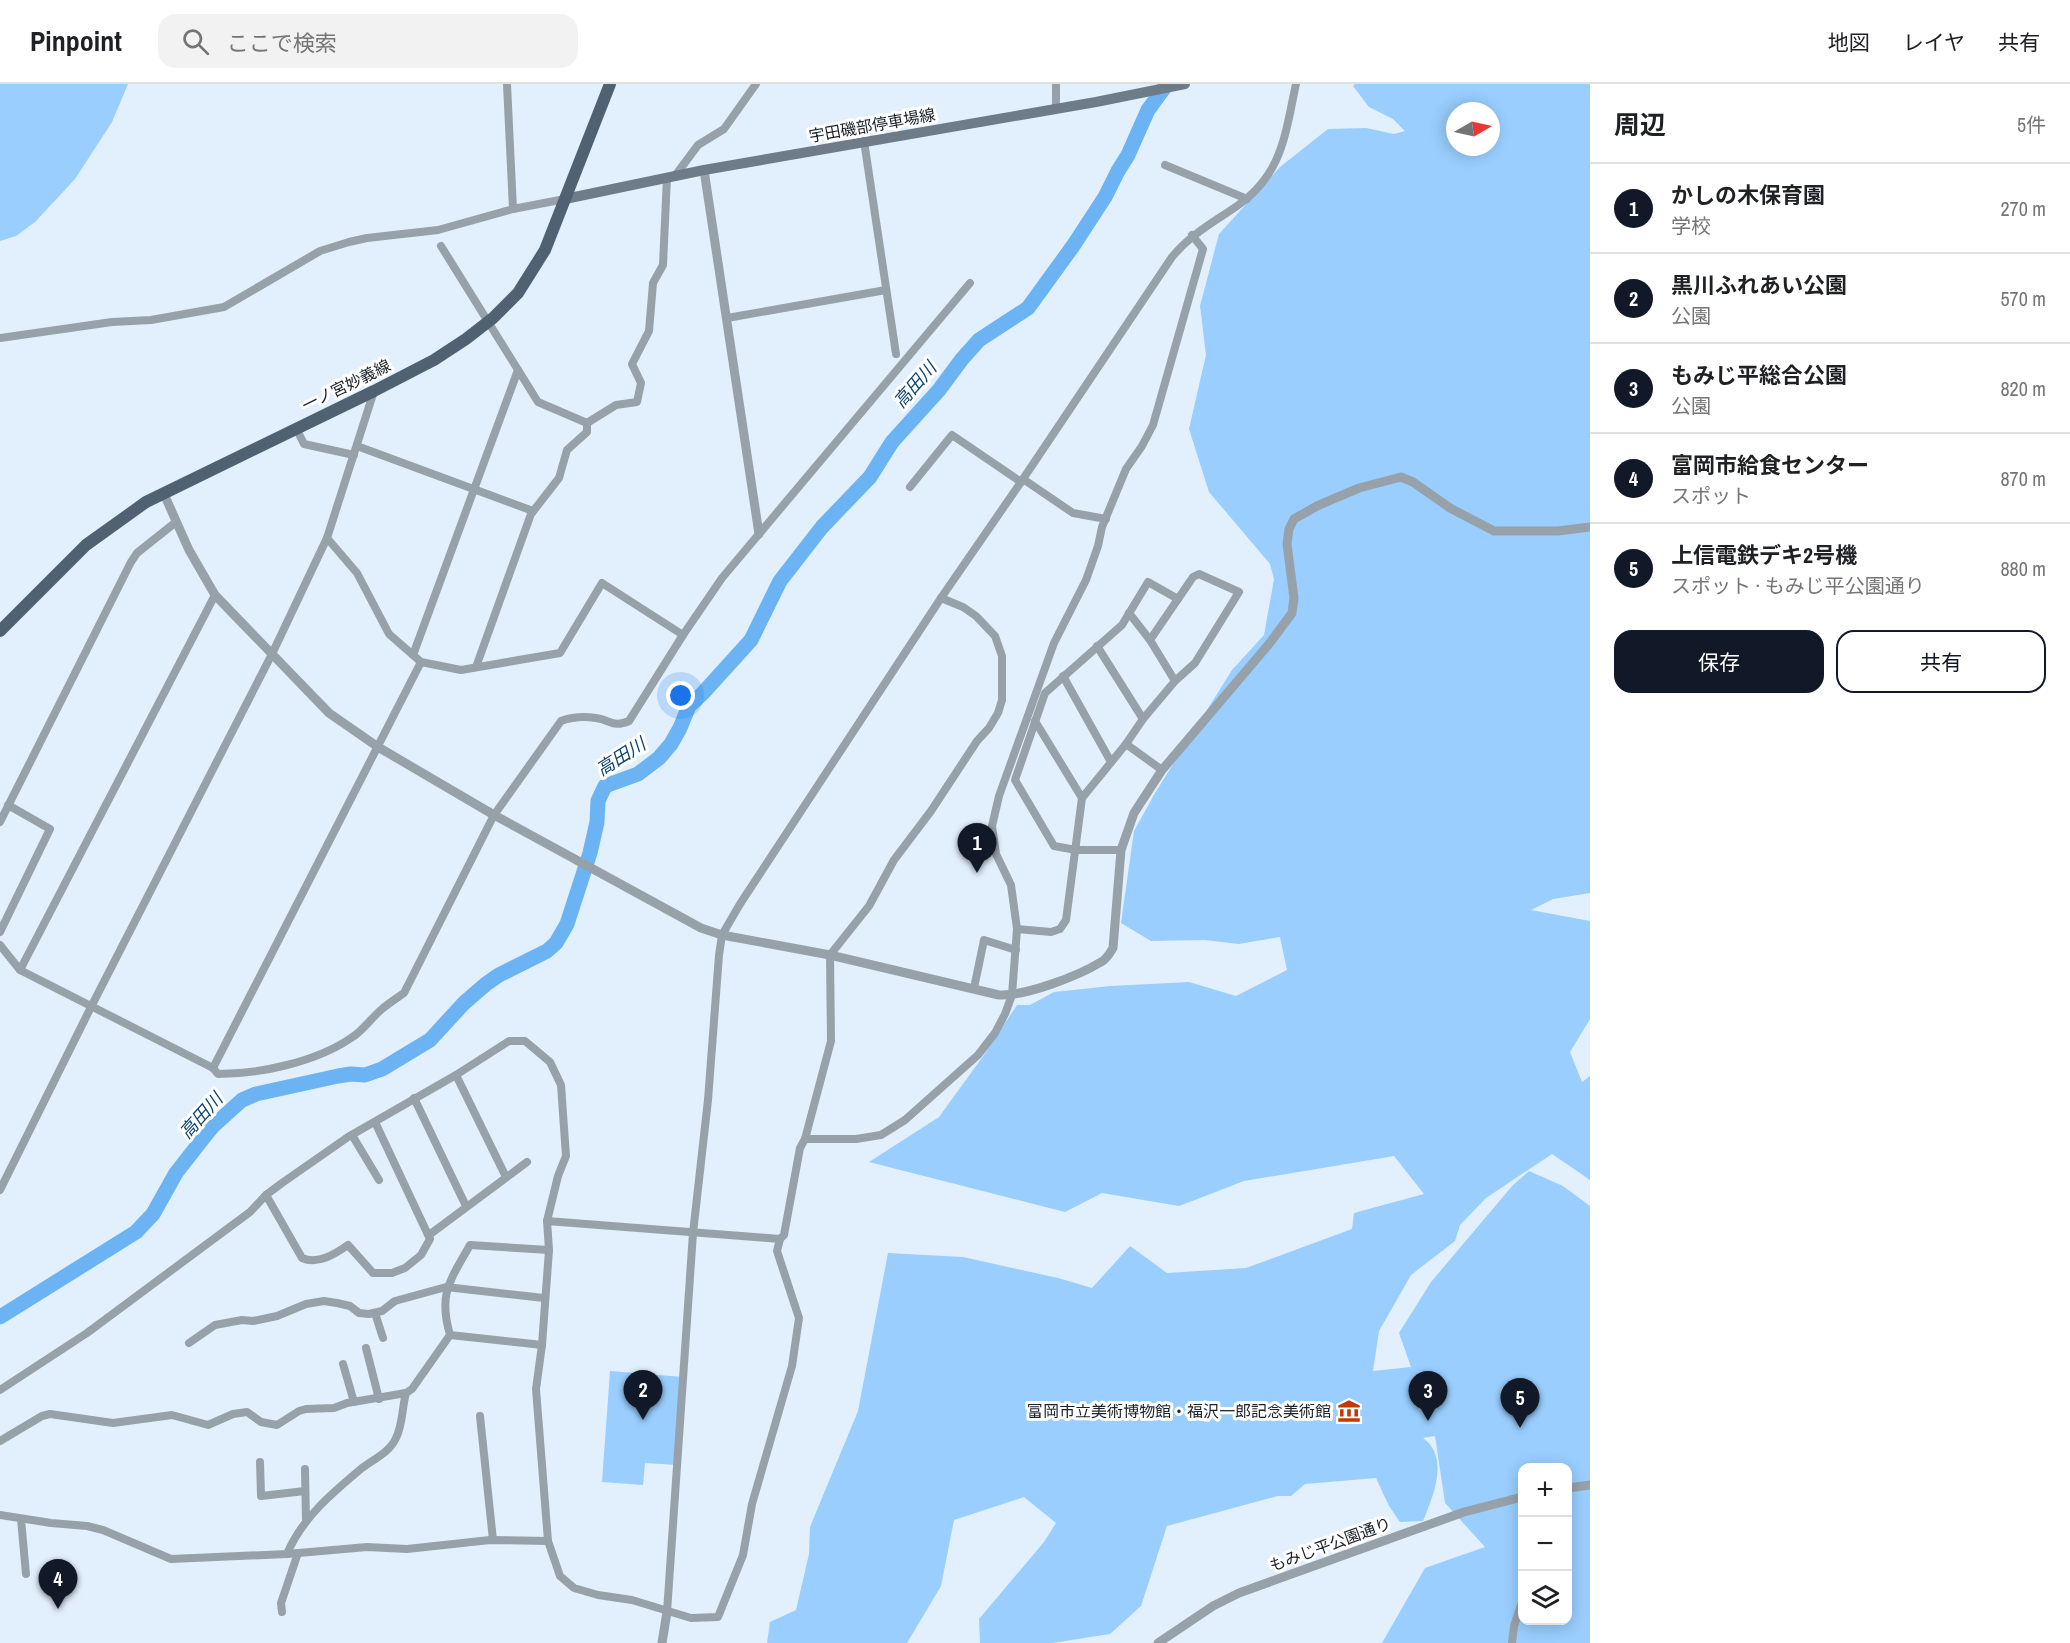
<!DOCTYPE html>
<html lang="ja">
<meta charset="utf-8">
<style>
body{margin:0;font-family:"Archivo Narrow","Noto Sans JP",sans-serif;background:#f2f2f2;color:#202124}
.controls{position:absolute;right:18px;bottom:18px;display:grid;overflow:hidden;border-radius:12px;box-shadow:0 3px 15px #0003}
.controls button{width:54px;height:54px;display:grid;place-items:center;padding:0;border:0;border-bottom:2px solid #e0e0e0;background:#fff;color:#202124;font:30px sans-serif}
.compass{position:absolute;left:1446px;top:18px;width:54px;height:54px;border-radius:50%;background:#fff;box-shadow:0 3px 15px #0003;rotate:81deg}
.you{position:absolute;left:681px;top:612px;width:21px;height:21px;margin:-15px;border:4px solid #fff;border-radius:50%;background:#1a73e8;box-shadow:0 0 0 9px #1a73e833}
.badge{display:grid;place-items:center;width:39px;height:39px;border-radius:50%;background:#111827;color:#fff;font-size:20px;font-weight:700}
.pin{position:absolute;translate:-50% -50px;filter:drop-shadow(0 2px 3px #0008)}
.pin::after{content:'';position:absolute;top:32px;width:21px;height:18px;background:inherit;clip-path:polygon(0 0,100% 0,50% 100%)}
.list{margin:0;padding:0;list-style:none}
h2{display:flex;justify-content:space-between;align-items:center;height:78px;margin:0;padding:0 24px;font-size:26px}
h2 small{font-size:20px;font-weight:400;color:#757577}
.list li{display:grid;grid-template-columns:39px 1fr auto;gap:18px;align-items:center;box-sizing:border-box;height:90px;padding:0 24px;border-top:2px solid #e0e0e0}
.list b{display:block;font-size:22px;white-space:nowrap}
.list p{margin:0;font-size:20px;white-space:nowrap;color:#757577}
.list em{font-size:20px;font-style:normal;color:#757577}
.actions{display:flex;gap:12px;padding:18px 24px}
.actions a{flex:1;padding:14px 0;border:2px solid #111827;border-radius:18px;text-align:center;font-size:21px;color:#111827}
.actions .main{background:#111827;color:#fff}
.icon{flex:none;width:33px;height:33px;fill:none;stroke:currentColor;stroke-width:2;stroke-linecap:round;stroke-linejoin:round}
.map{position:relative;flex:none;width:1590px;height:1559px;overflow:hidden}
header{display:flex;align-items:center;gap:36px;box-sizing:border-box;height:84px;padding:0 30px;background:#fff;border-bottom:2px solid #e0e0e0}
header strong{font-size:28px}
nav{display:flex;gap:33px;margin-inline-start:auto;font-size:21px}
.search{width:420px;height:54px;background:#f2f2f2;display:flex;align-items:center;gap:15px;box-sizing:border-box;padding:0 21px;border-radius:18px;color:#757577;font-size:22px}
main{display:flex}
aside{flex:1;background:#fff}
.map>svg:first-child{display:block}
.green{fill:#99cefe;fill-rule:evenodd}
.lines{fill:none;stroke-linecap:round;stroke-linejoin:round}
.river{stroke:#6cb3f3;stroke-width:15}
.minor{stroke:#97a1aa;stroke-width:8}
.tertiary{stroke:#97a1aa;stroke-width:9}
.secondary{stroke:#6e7c89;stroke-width:10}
.primary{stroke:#506171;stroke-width:12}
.labels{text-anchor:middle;stroke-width:6;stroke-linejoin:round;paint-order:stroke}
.street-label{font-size:16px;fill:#1a222a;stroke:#fff}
.poi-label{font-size:16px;fill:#1a222a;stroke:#fff;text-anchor:end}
.water-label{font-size:18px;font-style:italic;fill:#0f446d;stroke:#fff}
</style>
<header>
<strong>Pinpoint</strong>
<div class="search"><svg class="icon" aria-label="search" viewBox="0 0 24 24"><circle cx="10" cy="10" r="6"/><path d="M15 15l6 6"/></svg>ここで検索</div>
<nav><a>地図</a><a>レイヤ</a><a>共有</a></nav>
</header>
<main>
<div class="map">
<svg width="1590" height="1559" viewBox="0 0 1590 1559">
<rect width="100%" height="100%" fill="#e2f0fd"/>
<g class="green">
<path d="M0,0h128l-16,38 -37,57 -40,43 -19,14 -16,5z"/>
<path d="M1355,0h235v809l-37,6 -22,11 59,11v98l-20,33 12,30 8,-6v104l-38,-26 -66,44 -26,27 -5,16 -44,34 -32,56 -6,40 38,-4 -12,-34 32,-51 82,-97 16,-14 34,15 27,20v437h-208l43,-75 60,-21 -40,-44 -10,-67 -12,2c27,19 10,59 0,83l-23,1 -11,-16 -13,-28 -71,6 -14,12h-13l-111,30 -26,80 -31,28 -58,9h-72l-1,-24 65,-77 12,-19 -32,-26 -70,23 -13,66 -34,57h-140l3,-21 26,-12 13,-56 1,-27 48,-116 30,-158 75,4 95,21 34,10 38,-42 37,27 79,-5 106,-39 2,-16 70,-19 -30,-38 -150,25 -65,25 -77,-13 -37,19 -196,-50 70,-45 45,-62 33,-50h13l24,-13 57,-6 78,-4 47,14 51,-26 -7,-33 -41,7 -34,-4 -54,1 -30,-18 13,-92 21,-38 77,-123 32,-35 10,-56 -4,-15 -61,-72 -20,-63 17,-74 -6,-49 19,-72 61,-67 48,-38 38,-1 28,6 11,-3 -12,-12 -24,-12 -16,-21zM1455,27h36v36h-36zM1522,1384h46v152h-46z"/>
<path d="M610,1287l73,6 -6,88 -32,-2 -2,22 -41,-3z"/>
</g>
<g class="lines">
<path class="river" d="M0,1233l136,-85 17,-18 23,-41 25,-32 11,-14 30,-27 14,-6 82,-18 13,-2 14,1 17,-6 48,-29 34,-37 22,-19 13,-9 48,-24 9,-8 11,-19 23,-71 7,-31 1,-21 7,-15 33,-12 21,-16 12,-14 9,-16 9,-22 14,-13 48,-53 29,-59 42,-54 48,-50 22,-35 47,-52 23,-31 17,-19 49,-32 45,-62 32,-49 13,-26 10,-16 20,-45 19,-26"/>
<g class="minor">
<path d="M507,0l6,125"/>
<path d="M1056,0v24"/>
<path d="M864,57l32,213"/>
<path d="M1165,81l82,34"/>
<path d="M675,92l23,-31 26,-16 32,-45"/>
<path d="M441,162l97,156 49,21v9l-20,18 -8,28 -28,36 -55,153"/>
<path d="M727,234l159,-28"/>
<path d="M0,254l112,-16 39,-2 73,-13 96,-56 29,-9 18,-4 71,-8 75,-21 52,-10"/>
<path d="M587,339l29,-18 21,-3 4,-19 -9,-19 17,-33 4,-48 10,-18 4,-88"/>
<path d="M296,344l8,16 50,11"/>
<path d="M357,362l176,65"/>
<path d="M1023,395l50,34 33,6"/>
<path d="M910,403l42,-52 69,47"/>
<path d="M327,454l30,35 32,61 32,28 40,8 99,-17 42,-70 81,52"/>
<path d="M1129,529l21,27"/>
<path d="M1097,562l46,73"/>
<path d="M413,571l105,-285"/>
<path d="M1063,592l48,86"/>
<path d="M1035,637l47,77"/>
<path d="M1126,660l36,26"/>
<path d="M0,738l131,-260 6,-9 39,-31"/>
<path d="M1121,766h-45l-22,-4 -39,-66 30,-87 77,-68 26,-43 30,17"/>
<path d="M1017,845l34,3 9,-3 6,-9 16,-122 44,-54 17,-25 32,-38 20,-18 44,-71 -40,-18 -6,3 -43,63 25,41"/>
<path d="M0,848l50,-103 -42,-24"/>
<path d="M0,861l20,25 193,98 5,6c42,0 98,-12 133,-36 12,-7 20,-20 31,-29 7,-6 15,-11 22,-16l90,-178 67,-94c11,-4 22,-5 35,-3 15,2 17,10 33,3l54,-86 39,-57 248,-295"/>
<path d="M20,886l195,-375"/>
<path d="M974,904l10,-48 32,10"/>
<path d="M213,984l208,-406"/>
<path d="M456,991l50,102"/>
<path d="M414,1014l52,108"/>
<path d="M352,1051l27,45"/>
<path d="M805,1055h51l25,-4 24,-15 73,-65 17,-22 10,-19 7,-19 5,-66 -6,-44 -15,-31 -4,-28 7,-30 55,-153 32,-63 12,-34 4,-19 24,-58 16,-23 11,-21 50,-176 -11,-14"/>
<path d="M0,1106l91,-183 181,-353 55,-116 47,-147"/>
<path d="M266,1111l36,63c16,7 33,-4 46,-13l25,28h19l13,-5 16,-13 9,-16 -55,-117"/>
<path d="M429,1151l98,-73"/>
<path d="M780,1155l-233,-18 2,29 -7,95 -6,44 12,152 12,35 14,12 24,7 34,5 59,18 27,-1 25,-62 9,-51 40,-138 7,-48 -22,-67 3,-12 4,-4 16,-87 5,-9 26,-98 -1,-86 39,-49 25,-46 37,-49 46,-70 12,-13 9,-15 4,-13v-44l-7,-20 -19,-20 -13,-9 -22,-9"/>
<path d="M375,1229l8,25"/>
<path d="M450,1251l92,10"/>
<path d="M189,1259l26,-18 27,-5 11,1 24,-5 29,-12 18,-3 13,2 13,3 9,7 10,1 13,-3 13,-10 51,-14 98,11"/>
<path d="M366,1264l13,51"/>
<path d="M343,1280l11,38"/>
<path d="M0,1306l87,-57 163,-121 16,-17 16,-12 66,-46 108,-62 53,-34h16l25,21 11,23 5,71 -8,20 -11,45"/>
<path d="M480,1332l13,124"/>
<path d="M0,1357l42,-25 8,-2 63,9 59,-8 36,10 25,-11 14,-2 14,10 16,3 22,-14 7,-2 28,-1 13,-5 59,-10 6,-4 38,-54c-12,-42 0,-54 20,-90l79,5"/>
<path d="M260,1378l1,34 44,-5"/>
<path d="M305,1385l1,52"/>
<path d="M0,1431l51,8 36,3 16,4 68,29 116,-5 80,-7 40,2 83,-9 58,1"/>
<path d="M21,1435l5,55"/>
<path d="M287,1470c15,-36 45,-61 75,-86 12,-9 28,-16 34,-30 7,-14 6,-31 10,-45"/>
<path d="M282,1528l-1,-9 17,-50"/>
<path d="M667,1528l26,-379 15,-133 11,-145 3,-20 18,-31 201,-306 80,-116 151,-225c19,-23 42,-35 65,-51 46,-32 48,-72 59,-122"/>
<path d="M1512,1559l2,-17 8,-24"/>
</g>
<g class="tertiary">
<path d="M704,86l55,364"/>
<path d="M164,410l25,56 26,45 114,118 49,34 116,68 207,113 21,7 108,20 169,40c27,1 79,-19 102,-33 5,-2 9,-9 12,-14l8,-98 13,-37 28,-43 107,-126 23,-31 2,-15 -7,-54 2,-15 5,-10 23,-13 42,-18 42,-11 12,5 37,26 44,23h64l32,-4"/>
<path d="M1568,1404l22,-3"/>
<path d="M662,1559l5,-31"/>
<path d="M1158,1559l55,-37 26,-13 225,-81 58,-15"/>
</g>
<path class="secondary" d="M565,115l139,-29 392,-68 89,-18"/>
<path class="primary" d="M0,547l86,-86 60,-43 228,-111 60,-31 32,-21 27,-21 25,-25 27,-43 65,-166"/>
</g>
<defs>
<g id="museum-bare" transform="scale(1.8)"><path d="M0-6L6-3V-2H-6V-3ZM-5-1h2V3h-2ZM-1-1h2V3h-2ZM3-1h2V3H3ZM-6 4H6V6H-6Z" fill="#c23a06" stroke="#fff" stroke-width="2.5" paint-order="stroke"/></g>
</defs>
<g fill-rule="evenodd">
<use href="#museum-bare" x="1349" y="1327"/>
</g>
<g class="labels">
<g class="street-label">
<text transform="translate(872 41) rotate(-10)" y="6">宇田磯部停車場線</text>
<text transform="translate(346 301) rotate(-26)" y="6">一ノ宮妙義線</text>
<text transform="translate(1330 1460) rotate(-20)" y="6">もみじ平公園通り</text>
</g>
<g class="poi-label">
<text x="1331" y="1333">富岡市立美術博物館・福沢一郎記念美術館</text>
</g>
<g class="water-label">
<text transform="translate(915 301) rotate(-49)" y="6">高田川</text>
<text transform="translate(621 673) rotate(-32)" y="6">高田川</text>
<text transform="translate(201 1032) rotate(-48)" y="6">高田川</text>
</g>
</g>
</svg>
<div class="controls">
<button>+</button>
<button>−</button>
<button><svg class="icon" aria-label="layers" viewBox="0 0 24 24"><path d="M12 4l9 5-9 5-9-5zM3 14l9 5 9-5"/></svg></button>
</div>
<svg class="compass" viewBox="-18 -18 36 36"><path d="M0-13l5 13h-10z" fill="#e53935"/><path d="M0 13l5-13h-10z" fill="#757577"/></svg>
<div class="you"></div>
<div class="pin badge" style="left:977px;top:789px">1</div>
<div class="pin badge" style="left:643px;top:1336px">2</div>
<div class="pin badge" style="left:1428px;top:1337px">3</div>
<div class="pin badge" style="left:58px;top:1525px">4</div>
<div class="pin badge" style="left:1520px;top:1344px">5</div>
</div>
<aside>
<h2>周辺<small>5件</small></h2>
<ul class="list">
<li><span class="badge">1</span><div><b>かしの木保育園</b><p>学校</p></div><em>270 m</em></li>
<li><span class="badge">2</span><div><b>黒川ふれあい公園</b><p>公園</p></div><em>570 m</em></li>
<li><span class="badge">3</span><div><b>もみじ平総合公園</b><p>公園</p></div><em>820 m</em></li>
<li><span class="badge">4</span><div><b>富岡市給食センター</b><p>スポット</p></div><em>870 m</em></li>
<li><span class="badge">5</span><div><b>上信電鉄デキ2号機</b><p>スポット · もみじ平公園通り</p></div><em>880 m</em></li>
</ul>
<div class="actions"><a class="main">保存</a><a>共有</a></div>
</aside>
</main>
